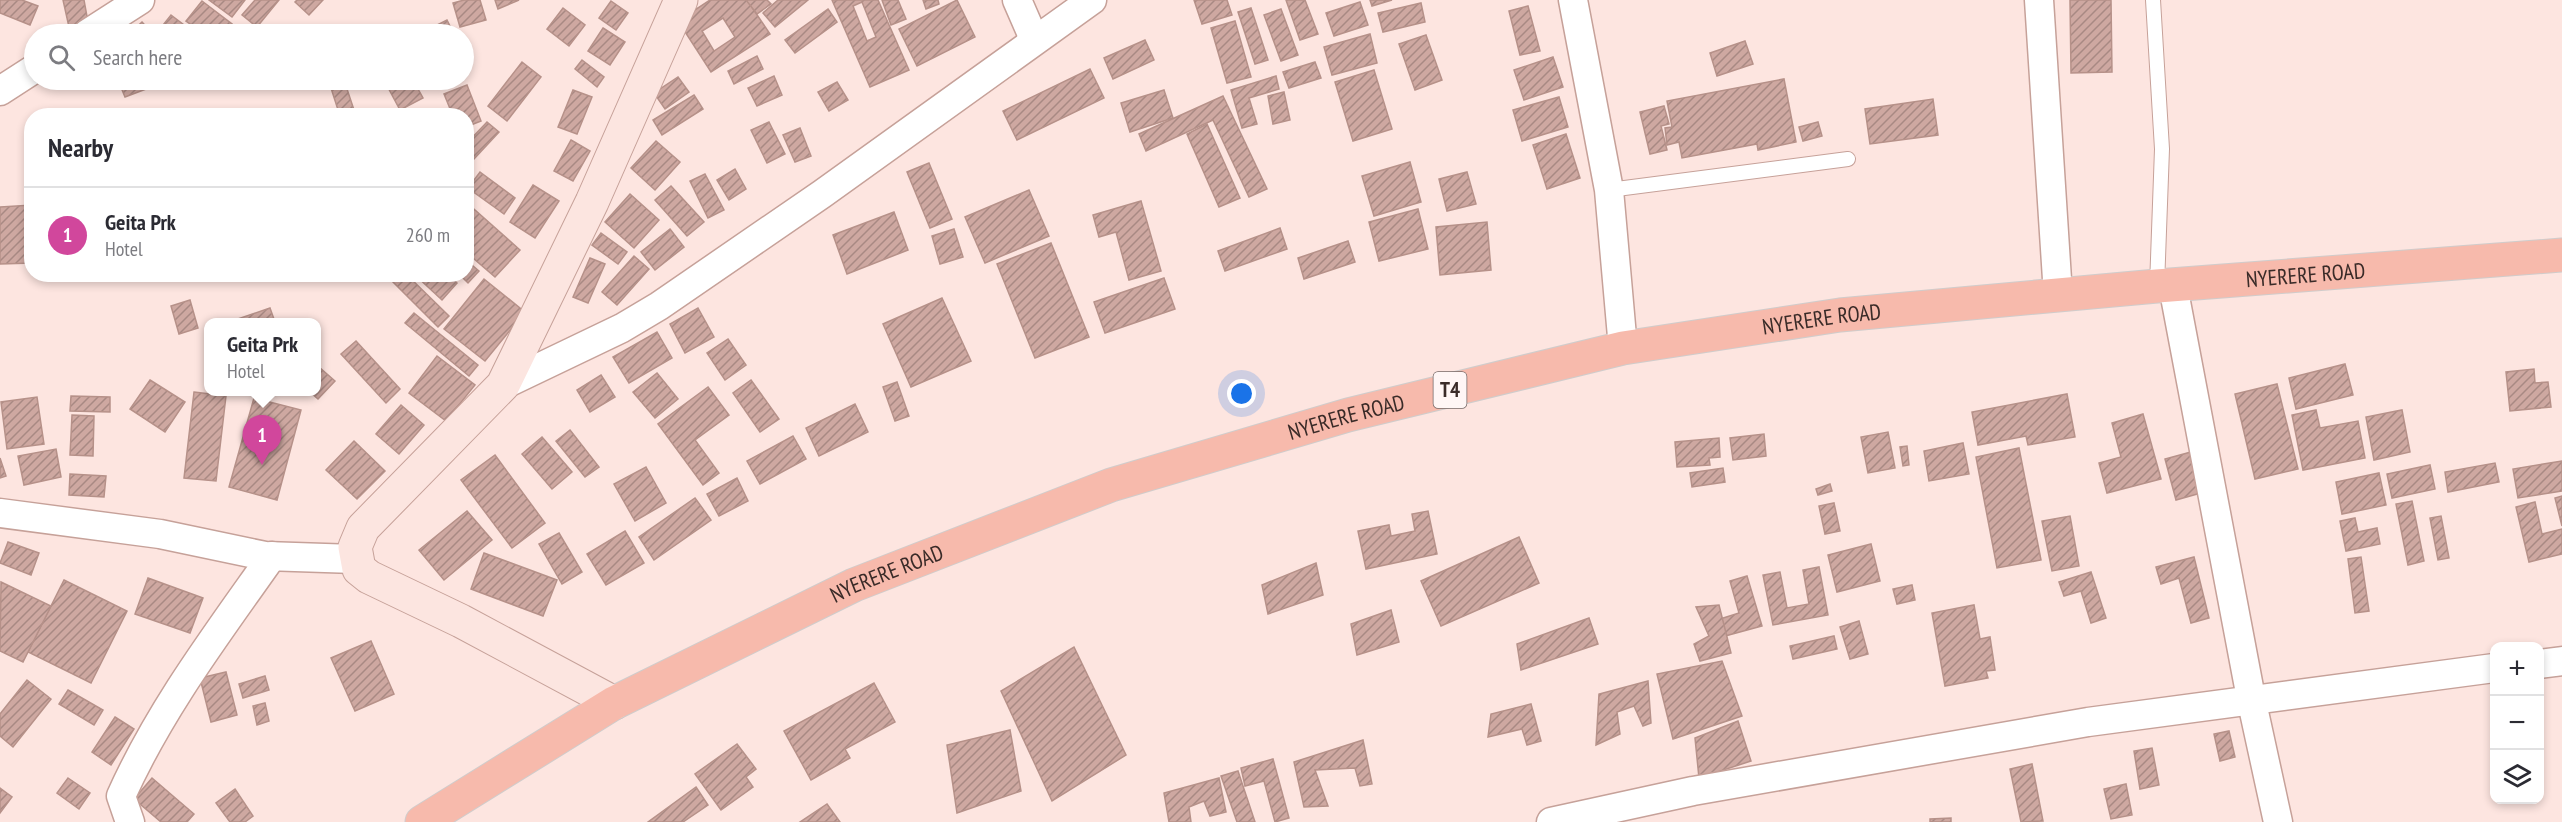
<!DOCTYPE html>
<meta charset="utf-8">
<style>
body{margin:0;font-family:"PT Sans Narrow",sans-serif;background:#f7f7f7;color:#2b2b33}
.controls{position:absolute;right:18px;bottom:18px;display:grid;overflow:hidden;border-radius:12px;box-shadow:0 3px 9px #0003}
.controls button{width:54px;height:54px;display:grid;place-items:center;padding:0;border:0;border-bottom:2px solid #e1e1e2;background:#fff;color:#2b2b33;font:30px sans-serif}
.you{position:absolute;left:1242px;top:394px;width:21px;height:21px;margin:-15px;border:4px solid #fff;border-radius:50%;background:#1a73e8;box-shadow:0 0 0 9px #1a73e833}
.badge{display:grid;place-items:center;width:39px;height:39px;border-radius:50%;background:#b45309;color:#fff;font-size:20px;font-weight:700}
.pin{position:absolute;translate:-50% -50px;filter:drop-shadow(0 2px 3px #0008)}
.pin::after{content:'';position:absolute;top:32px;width:21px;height:18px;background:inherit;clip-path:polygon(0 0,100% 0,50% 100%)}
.popup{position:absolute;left:204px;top:318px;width:117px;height:78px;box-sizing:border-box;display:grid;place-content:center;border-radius:12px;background:#fff;filter:drop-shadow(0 2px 4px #0005);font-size:20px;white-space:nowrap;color:#7c7c81}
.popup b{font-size:22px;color:#2b2b33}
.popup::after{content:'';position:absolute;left:50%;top:100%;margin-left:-12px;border:12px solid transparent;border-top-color:#fff}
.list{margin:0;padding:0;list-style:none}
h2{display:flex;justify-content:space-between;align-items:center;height:78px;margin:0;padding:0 24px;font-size:26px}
h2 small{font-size:20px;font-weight:400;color:#7c7c81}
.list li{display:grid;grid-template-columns:39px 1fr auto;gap:18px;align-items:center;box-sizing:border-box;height:96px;padding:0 24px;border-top:2px solid #e1e1e2}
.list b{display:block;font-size:22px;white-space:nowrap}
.list p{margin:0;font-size:20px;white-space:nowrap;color:#7c7c81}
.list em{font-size:20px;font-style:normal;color:#7c7c81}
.icon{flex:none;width:33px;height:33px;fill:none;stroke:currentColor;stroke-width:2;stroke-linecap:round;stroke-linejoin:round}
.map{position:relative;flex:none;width:2562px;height:822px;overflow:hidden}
.search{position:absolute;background:#fff;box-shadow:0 3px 9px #0003;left:24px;top:24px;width:450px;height:66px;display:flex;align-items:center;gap:15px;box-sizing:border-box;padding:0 21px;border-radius:33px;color:#7c7c81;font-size:22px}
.panel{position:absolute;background:#fff;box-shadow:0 3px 9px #0003;left:24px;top:108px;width:450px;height:174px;border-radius:24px}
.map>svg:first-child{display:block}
.building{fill:url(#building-hatch);stroke:#b69189;stroke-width:1.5;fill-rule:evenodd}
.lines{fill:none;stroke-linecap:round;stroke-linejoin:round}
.service-casing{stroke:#c6a199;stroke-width:16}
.minor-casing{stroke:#c6a199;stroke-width:31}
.secondary-casing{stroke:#c6a199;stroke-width:35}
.trunk-casing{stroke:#d0cccb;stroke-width:35}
.service{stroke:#fff;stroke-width:14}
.minor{stroke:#fff;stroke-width:28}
.secondary{stroke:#fce5e0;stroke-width:33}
.trunk{stroke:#f7baac;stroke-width:33}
.labels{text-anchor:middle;stroke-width:6;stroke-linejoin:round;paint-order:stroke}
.shield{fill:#fff6f5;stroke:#756866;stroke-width:1.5}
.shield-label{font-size:21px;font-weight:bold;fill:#3a2b28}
.street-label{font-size:22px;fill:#3a2b28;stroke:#fff6f5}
</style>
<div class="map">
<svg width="2562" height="822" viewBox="0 0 2562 822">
<defs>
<pattern id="building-hatch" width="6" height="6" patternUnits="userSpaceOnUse" patternTransform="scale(1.5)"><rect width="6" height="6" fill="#cea8a1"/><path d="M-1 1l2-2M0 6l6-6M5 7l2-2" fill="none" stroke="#a88983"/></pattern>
</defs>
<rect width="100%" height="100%" fill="#fde5e0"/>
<g class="building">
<path d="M0,0h22l16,6 -8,19 -30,-12z"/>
<path d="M63,0h21l4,22 -19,5z"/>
<path d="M209,0h36l-13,17z"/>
<path d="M255,0h24l-22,27 -15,-12z"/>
<path d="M297,0h26l-14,15 -14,-13z"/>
<path d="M464,0h16l6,20 -26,7 -7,-24z"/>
<path d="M495,0h24l-21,9z"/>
<path d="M710,0h37l23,34 -59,38 -33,-51zM723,18l12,19 -21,14 -12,-20z"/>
<path d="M746,0h21l4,4 -14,10z"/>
<path d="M778,0h30l-33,27 -12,-14z"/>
<path d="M832,0h46l31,70 -39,17zM862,2l14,35 -9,4 -14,-35z"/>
<path d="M882,0h16l8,19 -15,6z"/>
<path d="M923,0h15l1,4 -13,5z"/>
<path d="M957,0l18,37 -58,29 -18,-37z"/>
<path d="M1194,0h33l5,15 -30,9z"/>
<path d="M1286,0h19l13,34 -18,6z"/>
<path d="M1370,0h22l-20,6z"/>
<path d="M2070,0h41l1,72 -41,1z"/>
<path d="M202,1l30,23 -8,10h-20l-18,-13z"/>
<path d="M611,1l17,12 -12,17 -17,-12z"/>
<path d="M1360,2l8,23 -34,11 -8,-23z"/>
<path d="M1421,3l4,19 -42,10 -5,-19z"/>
<path d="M1528,6l12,45 -20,4 -11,-44z"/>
<path d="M563,8l22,17 -16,21 -22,-17z"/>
<path d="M1251,8l17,52 -13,4 -17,-52z"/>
<path d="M828,9l9,13 -42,31 -10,-13z"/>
<path d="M1281,9l17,46 -17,6 -17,-46z"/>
<path d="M171,15l25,19h-30l-6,-5z"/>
<path d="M447,20l7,14h-14l-5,-8z"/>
<path d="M1235,21l16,56 -24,6 -16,-55z"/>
<path d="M142,22l11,12h-24z"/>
<path d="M603,28l22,14 -15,23 -22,-14z"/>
<path d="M1370,34l7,29 -45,12 -8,-28z"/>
<path d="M1426,35l16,45 -27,10 -16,-46z"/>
<path d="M1145,40l9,20 -41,19 -9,-21z"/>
<path d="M1745,41l8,23 -36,12 -7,-23z"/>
<path d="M757,56l6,13 -29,15 -6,-13z"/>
<path d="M1553,57l10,30 -39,13 -10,-30z"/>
<path d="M582,60l22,17 -7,10 -22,-18z"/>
<path d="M522,62l19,15 -34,44 -19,-15z"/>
<path d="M1315,62l6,16 -32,10 -6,-16z"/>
<path d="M1090,69l14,29 -87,42 -14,-29z"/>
<path d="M1374,70l18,59 -39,12 -18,-59z"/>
<path d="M774,76l8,19 -25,11 -9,-18z"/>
<path d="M1276,76l3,13 -30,9 8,26 -15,4 -11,-38z"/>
<path d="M678,77l11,15 -24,17 -11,-16z"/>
<path d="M1784,79l12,63 -38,8 -1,-6 -75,14 -3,-16 -12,3 -2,-17 7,-1 -5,-26z"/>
<path d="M118,80h24l4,9 -21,8z"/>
<path d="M344,80l12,36h-16l-10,-31z"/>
<path d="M384,80h29l10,18 -23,12z"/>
<path d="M425,80h15l-12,5z"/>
<path d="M837,82l11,18 -19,11 -11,-19z"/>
<path d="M467,85l14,36 -15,6v-11h-13l-9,-22z"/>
<path d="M573,90l19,7 -15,37 -19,-7z"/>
<path d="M1164,90l9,28 -43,14 -9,-29z"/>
<path d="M1284,92l6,28 -17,4 -5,-28z"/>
<path d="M694,95l9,14 -41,26 -9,-15z"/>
<path d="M1223,96l44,93 -18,8 -36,-77 -67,31 -7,-17z"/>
<path d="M1559,97l9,30 -46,14 -9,-31z"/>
<path d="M1933,99l5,36 -68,9 -5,-35z"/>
<path d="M1664,106l5,18 -8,2 6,24 -17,4 -10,-42z"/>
<path d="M487,122l12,10 -25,27 -8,-7v-8z"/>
<path d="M769,122l16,32 -18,9 -16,-33z"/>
<path d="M1818,122l4,14 -19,5 -4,-14z"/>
<path d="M1207,124l33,74 -21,9 -32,-73z"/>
<path d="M800,128l11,28 -16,6 -12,-27z"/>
<path d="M1566,134l14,44 -33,11 -14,-44z"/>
<path d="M571,140l19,11 -17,30 -19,-10z"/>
<path d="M656,141l24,21 -25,28 -24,-22z"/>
<path d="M1410,162l11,40 -47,14 -12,-40z"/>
<path d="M929,163l23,56 -22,9 -23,-56z"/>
<path d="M735,169l11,20 -17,11 -12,-20z"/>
<path d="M480,172l35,26 -11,16 -36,-26z"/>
<path d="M1467,172l9,32 -29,7 -8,-32z"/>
<path d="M705,174l19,36 -16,8 -18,-37z"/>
<path d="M533,185l26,16 -24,37 -25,-16z"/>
<path d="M671,186l33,36 -17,14 -32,-36z"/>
<path d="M1029,190l20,46 -64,27 -20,-46z"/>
<path d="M630,194l29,26 -25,28 -29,-26z"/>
<path d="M1141,201l20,70 -32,9 -13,-48 -17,5 -6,-22z"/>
<path d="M466,202l54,48 -25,27 -29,-25z"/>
<path d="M32,205v58l-32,1v-57z"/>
<path d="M1418,209l10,40 -49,12 -10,-39z"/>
<path d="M894,212l14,38 -61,24 -14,-39z"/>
<path d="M1487,222l4,48 -51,5 -4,-48z"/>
<path d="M1280,228l7,21 -62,22 -7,-20z"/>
<path d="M670,229l14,18 -29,23 -14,-18z"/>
<path d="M954,229l9,28 -23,7 -8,-28z"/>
<path d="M601,233l26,19 -9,12 -26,-19z"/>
<path d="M1348,241l7,21 -51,17 -6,-21z"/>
<path d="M1051,243l38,94 -54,21 -38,-94z"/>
<path d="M634,256l15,13 -32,36 -15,-13z"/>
<path d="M590,258l15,6 -17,39 -15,-6z"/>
<path d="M466,260l13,11 -11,12 -9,-9h7z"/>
<path d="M385,274h21l43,42 -11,11z"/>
<path d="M414,274h33l10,9 -15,17z"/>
<path d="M1164,278l11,31 -70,24 -11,-31z"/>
<path d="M484,279l41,33 -40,49 -41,-32z"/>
<path d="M942,298l29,63 -60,26 -28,-63z"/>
<path d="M190,300l8,28 -19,6 -8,-28z"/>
<path d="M270,308l5,14h-46z"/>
<path d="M698,308l16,29 -29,16 -15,-29z"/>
<path d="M414,313l64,52 -9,11 -64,-53z"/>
<path d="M657,332l15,26 -43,25 -16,-26z"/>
<path d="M728,339l18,26 -21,15 -18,-27z"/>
<path d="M356,341l44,48 -14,14 -45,-49z"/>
<path d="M437,356l38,29 -29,36 -37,-28z"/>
<path d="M2345,364l8,31 -57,14 -7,-31z"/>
<path d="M319,367l16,14 -17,18 -8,-7h6v-22z"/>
<path d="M2534,369l1,14 13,-1 3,25 -41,4 -4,-39z"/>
<path d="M657,373l21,26 -23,19 -22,-26z"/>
<path d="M601,375l14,22 -25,15 -13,-22z"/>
<path d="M150,380l35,22 -20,30 -35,-23z"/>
<path d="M751,380l28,39 -19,13 -27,-39z"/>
<path d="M897,382l12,34 -14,5 -12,-34z"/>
<path d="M2277,384l21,85 -43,10 -20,-85z"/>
<path d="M708,387l21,28 -34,25 24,33 -16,12 -45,-61z"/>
<path d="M194,392l32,4 -10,85 -32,-3z"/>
<path d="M2067,394l8,43 -47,8 -2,-9 -48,9 -6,-33z"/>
<path d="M71,396l39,1v15l-40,-1z"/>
<path d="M37,397l7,47 -37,5 -6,-47z"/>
<path d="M254,398l47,12 -24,90 -48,-13z"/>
<path d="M855,404l13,28 -49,24 -13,-28z"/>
<path d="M401,405l23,20 -25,29 -23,-20z"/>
<path d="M2316,410l4,18 38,-7 7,37 -62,12 -11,-55z"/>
<path d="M2402,410l8,42 -36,8 -8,-43z"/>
<path d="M2143,414l18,65 -54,14 -8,-30 22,-6 -9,-34z"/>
<path d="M72,415l22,1 -1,40 -23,-1z"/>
<path d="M570,430l29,37 -14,10 -29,-36z"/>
<path d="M1888,432l7,36 -27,5 -7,-36z"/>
<path d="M1764,434l2,22 -33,4 -3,-22z"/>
<path d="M793,436l13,23 -46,25 -13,-23z"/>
<path d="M542,437l30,35 -20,17 -30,-35z"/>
<path d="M1719,438l1,19 -11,1 1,7 -33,2 -2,-25z"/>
<path d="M354,441l31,30 -28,28 -31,-29z"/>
<path d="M1963,443l6,31 -40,7 -5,-30z"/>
<path d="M1907,446l2,19 -6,1 -3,-19z"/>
<path d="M2019,448l22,112 -44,8 -21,-111z"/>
<path d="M56,449l5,28 -37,8 -6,-29z"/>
<path d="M2191,452l10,41 -25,7 -11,-41z"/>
<path d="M495,455l50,68 -33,25 -51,-68z"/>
<path d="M0,458l6,18 -6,2z"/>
<path d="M2562,461v30l-44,7 -5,-29z"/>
<path d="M2495,463l4,19 -51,10 -3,-20z"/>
<path d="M2430,465l5,24 -43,9 -5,-24z"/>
<path d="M646,467l20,36 -31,18 -21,-37z"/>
<path d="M1723,468l2,14 -33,5 -2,-14z"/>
<path d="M2379,473l7,32 -44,9 -6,-32z"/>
<path d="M70,474l36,2 -2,21 -35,-2z"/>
<path d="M737,478l11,23 -29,15 -12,-22z"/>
<path d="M1830,484l2,7 -14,4 -2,-6z"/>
<path d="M2562,496v30l-7,-28z"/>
<path d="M695,498l16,22 -57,40 -15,-23z"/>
<path d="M2412,501l12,60 -16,4 -12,-61z"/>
<path d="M2535,502l7,32 20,-5v25l-33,8 -13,-55z"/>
<path d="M1834,503l6,28 -15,3 -6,-28z"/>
<path d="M467,511l25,29 -48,40 -25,-30z"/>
<path d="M1428,511l9,43 -71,15 -8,-38 31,-6 2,11 24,-5 -3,-17z"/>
<path d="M2070,516l9,50 -27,5 -10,-50z"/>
<path d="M2441,516l8,42 -11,2 -8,-42z"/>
<path d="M2355,518l3,14 19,-4 3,16 -34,7 -6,-30z"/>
<path d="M625,531l19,32 -38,22 -19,-31z"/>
<path d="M559,533l23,39 -20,12 -23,-40z"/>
<path d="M1519,537l20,46 -98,43 -20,-45z"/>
<path d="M8,542l31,11 -8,22 -31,-12z"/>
<path d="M1871,544l9,37 -43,11 -9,-37z"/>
<path d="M484,553l73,27 -14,36 -72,-27z"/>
<path d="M2194,557l15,61 -18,5 -12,-45 -18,6 -5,-17z"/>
<path d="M2361,557l8,54 -14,2 -7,-54z"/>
<path d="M1316,563l7,32 -55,19 -6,-29z"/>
<path d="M1819,567l9,48 -55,10 -10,-50 17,-3 7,36 22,-4 -6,-34z"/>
<path d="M2091,572l15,46 -15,5 -10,-32 -17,5 -5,-14z"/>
<path d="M1747,576l15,50 -37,10 -5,-17 19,-6 -9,-32z"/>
<path d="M148,578l55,20 -13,35 -55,-19z"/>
<path d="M64,580l63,31 -36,72 -63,-31z"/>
<path d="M1,582l50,24 -28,56 -23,-11z"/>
<path d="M1912,585l3,15 -18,4 -4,-15z"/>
<path d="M1719,605l12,48 -31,8 -6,-17 15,-8 -13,-29z"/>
<path d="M1974,605l6,34 10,-2 5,33 -9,1 2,7 -43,8 -13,-73z"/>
<path d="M1391,610l8,32 -42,13 -6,-31z"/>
<path d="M1589,618l9,26 -77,26 -4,-26z"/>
<path d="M1859,621l9,33 -18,5 -10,-32z"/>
<path d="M1834,636l3,13 -44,10 -3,-13z"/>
<path d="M371,641l23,53 -39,17 -24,-53z"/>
<path d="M1074,647l52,108 -74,46 -51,-110z"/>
<path d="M1722,661l20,55 -69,23 -16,-65z"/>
<path d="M226,672l11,43 -26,7 -11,-44z"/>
<path d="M265,676l4,14 -26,8 -4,-14z"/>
<path d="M27,680l24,19 -38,48 -13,-11v-22z"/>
<path d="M1648,681l3,42 -8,3 -9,-20 -17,6 3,22 -24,11 3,-51z"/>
<path d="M874,683l21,39 -50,27 5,9 -39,22 -27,-49z"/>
<path d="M68,690l35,20 -9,15 -35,-21z"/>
<path d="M265,703l4,18 -12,4 -4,-19z"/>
<path d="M1531,704l10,37 -14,4 -5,-16 -34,8 3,-23z"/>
<path d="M115,717l19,12 -23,36 -19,-13z"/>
<path d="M1738,721l13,40 -52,17 -4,-40z"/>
<path d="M1010,730l11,61 -64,22 -10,-68z"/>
<path d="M2229,731l6,26 -15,4 -6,-27z"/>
<path d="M1363,740l9,44 -12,2 -5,-18 -40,2 13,36 -24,1 -10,-45z"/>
<path d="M737,744l19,25 -10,8 7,10 -32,23 -26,-36z"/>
<path d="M2152,748l7,37 -19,4 -6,-38z"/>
<path d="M1273,759l16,59 -14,4 -11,-41 -19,5 -4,-18z"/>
<path d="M2032,764l11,57 -22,1 -11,-53z"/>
<path d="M1238,771l17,51h-18l-16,-46z"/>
<path d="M68,778l22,15 -11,16 -22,-16z"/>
<path d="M152,778l42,36 -7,8h-26l-27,-23z"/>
<path d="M1219,778l7,34 -16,4 -6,-15 -15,6 2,15h-22l-5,-29z"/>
<path d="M2126,784l6,31 -21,4 -7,-30z"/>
<path d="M696,787l12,18 -25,17h-35z"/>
<path d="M0,788l12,9 -12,16z"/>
<path d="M235,789l18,27 -8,6h-15l-14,-19z"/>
<path d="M827,804l13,18h-40z"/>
<path d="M1951,818v4h-21v-3z"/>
</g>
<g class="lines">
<g class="service-casing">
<g id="service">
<path d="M2153,0l9,149 -5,137"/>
<path d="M1609,190l239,-31"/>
</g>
</g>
<g class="minor-casing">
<g id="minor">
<path d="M1017,0l17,39"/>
<path d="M1573,0l36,190 14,158"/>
<path d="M2039,0l19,295"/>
<path d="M87,34l53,-34"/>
<path d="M0,91l34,-22"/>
<path d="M2173,286l78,412 27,124"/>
<path d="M503,385l119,-57 37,-22 163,-112 270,-194"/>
<path d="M0,513l160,21 105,22 90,3"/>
<path d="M2540,664l22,-3"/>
<path d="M130,822l-9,-26c39,-87 96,-162 151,-240"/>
<path d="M1551,822l142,-31 395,-69 406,-54"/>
</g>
</g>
<g class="secondary-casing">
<path id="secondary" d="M614,703l-153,-82 -92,-44 -10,-8 -4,-22 8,-19 140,-143 89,-183 89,-202"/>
</g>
<g class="trunk-casing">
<g id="trunk">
<path id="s1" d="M422,822l192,-119 240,-118 257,-100 237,-70 275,-67 217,-33 317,-29 405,-31"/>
</g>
</g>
<use href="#service" class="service"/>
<use href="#minor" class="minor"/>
<use href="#secondary" class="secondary"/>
<use href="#trunk" class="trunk"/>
</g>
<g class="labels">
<rect class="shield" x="1433.5" y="372" width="33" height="36" rx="4.5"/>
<g class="shield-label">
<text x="1450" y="397">T4</text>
</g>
<g class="street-label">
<text dy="8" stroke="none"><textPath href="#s1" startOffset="1986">NYERERE ROAD</textPath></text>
<text dy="8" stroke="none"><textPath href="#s1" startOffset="1500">NYERERE ROAD</textPath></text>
<text dy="8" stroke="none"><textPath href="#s1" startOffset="1014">NYERERE ROAD</textPath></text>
<text dy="8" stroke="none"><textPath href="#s1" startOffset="528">NYERERE ROAD</textPath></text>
</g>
</g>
</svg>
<div class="controls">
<button>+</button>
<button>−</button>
<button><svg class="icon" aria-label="layers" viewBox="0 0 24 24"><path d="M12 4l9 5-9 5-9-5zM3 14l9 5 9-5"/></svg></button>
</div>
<div class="you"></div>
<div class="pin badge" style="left:262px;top:465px;background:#d1479c">1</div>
<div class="popup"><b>Geita Prk</b>Hotel</div>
<div class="search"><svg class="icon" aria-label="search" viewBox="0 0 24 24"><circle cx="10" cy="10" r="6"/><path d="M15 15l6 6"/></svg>Search here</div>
<section class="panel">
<h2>Nearby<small></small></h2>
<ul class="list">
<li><span class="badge" style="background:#d1479c">1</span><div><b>Geita Prk</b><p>Hotel</p></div><em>260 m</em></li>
</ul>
</section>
</div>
